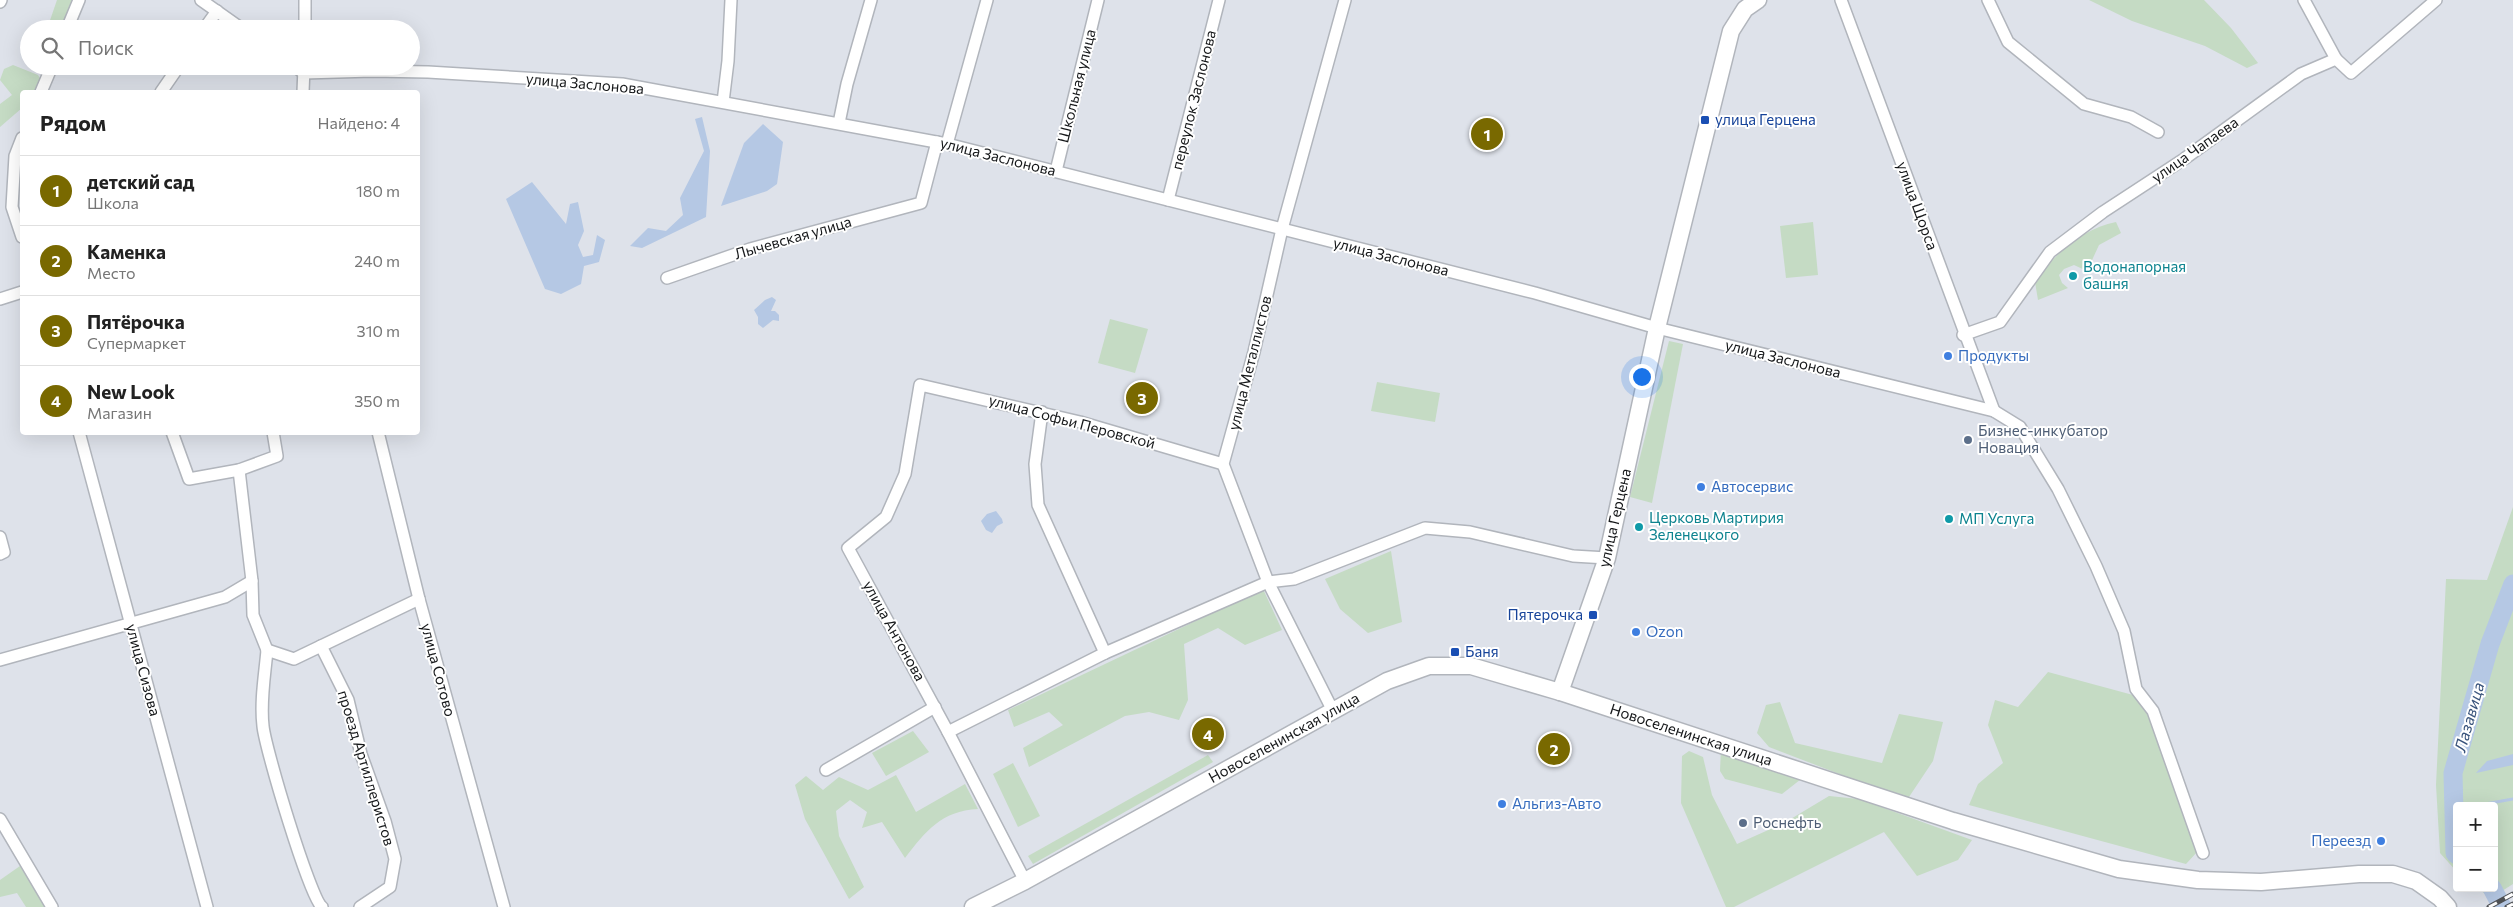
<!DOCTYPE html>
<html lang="ru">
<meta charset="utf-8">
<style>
body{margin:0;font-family:Commissioner,sans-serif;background:#f2f2f2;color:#222}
.controls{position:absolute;right:15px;bottom:15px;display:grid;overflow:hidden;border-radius:5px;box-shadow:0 5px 20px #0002}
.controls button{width:45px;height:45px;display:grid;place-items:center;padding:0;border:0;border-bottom:1px solid #e0e0e0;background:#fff;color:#222;font:25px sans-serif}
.you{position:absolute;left:1641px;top:376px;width:18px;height:18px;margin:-12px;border:4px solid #fff;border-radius:50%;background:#1a73e8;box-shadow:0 0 0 8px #1a73e833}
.badge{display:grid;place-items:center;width:32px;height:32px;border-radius:50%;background:#796900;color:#fff;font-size:16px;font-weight:700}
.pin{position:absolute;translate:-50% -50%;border:2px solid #fff;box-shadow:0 1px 5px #0006}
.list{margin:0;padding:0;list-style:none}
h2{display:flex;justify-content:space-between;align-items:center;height:65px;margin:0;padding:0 20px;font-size:21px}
h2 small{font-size:16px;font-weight:400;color:#767676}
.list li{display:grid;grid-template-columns:32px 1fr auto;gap:15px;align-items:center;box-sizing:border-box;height:70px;padding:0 20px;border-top:1px solid #e0e0e0}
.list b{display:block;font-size:19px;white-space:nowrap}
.list p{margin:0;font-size:16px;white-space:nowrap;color:#767676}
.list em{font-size:16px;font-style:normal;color:#767676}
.icon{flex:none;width:28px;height:28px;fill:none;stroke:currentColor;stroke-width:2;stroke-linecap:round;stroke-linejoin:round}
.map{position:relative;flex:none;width:2513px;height:907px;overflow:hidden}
.search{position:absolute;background:#fff;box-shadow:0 5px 20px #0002;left:20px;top:20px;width:400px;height:55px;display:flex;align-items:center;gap:12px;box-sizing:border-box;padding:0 18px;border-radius:28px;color:#767676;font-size:19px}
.panel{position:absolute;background:#fff;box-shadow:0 5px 20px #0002;left:20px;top:90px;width:400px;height:345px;border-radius:5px}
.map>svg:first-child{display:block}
.green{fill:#c5dbc4}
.water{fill:#b5c8e4}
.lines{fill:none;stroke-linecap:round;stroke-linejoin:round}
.stream{stroke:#b5c8e4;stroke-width:3}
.river{stroke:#b5c8e4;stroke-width:19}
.minor-casing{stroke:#b1b5bc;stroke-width:14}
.secondary-casing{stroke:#b1b5bc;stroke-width:19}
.minor{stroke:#fff;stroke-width:11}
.secondary{stroke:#fff;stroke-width:16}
.rail-casing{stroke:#4f5256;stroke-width:5}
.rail{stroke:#fff;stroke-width:3;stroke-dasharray:9;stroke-linecap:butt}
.transit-dot{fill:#1a4fb4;stroke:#fff;stroke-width:2}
.culture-dot{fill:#0f9aa8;stroke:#fff;stroke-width:2}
.shop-dot{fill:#3f7fe0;stroke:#fff;stroke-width:2}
.service-dot{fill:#5c6f8a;stroke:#fff;stroke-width:2}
.labels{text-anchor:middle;stroke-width:4;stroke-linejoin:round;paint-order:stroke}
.street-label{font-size:15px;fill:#151719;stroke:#fff}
.transit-label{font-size:15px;fill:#164399;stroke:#fff;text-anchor:start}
.culture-label{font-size:15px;fill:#0d838f;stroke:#fff;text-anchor:start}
.shop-label{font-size:15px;fill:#366cbe;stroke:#fff;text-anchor:start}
.service-label{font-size:15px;fill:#4e5e75;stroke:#fff;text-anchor:start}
.water-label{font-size:16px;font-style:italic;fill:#39537b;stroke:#fff}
</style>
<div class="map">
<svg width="2513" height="907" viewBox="0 0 2513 907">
<rect width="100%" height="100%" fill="#dee2ea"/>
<g class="green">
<path d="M57,0h18l-11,29h-17z"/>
<path d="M2089,0h115l27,28 27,35 -11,5 -42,-22 -73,-25z"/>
<path d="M13,65l25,10 10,17h-26v16l-22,19v-23l12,-9 -12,-15 4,-11z"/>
<path d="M1813,222l5,53 -32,3 -6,-52z"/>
<path d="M2116,222l5,11 -22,12 -12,26 -13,-6 -10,4 -5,6 3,8 6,5 -30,12 -3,-18c18,-27 48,-54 81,-60z"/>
<path d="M1110,319l38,10 -13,44 -37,-10z"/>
<path d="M1669,341l14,3 -31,159 -22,-6z"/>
<path d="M1377,382l63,11 -5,29 -64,-11z"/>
<path d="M2513,507v377l-22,14 -14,-10h17v-82h-37v66l-17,-19 -4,-68 10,-206 41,1z"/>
<path d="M1391,551l11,71 -34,11 -28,-24 -15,-30z"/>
<path d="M1263,589l19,41 -37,15 -27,-17 -34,16 4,56 -9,20 -30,-8 -24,4 -96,51 -6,-19 40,-23 -14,-13 -35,15 -6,-17z"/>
<path d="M2048,672l85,23 17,18 48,138 -12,13 -217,-59 9,-21 25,-21 -15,-38 7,-25 23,7z"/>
<path d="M1780,702l15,41 87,20 17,-49 44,8 -10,39 -26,39 -138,-53 -12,-14 9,-28z"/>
<path d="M913,731l16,21 -43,24 -14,-23z"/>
<path d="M1721,748l84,28 -23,18 -57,-15 -5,-8z"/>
<path d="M1689,751l14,6 9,38 25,49 47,-21 45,-27 30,3 113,41 -14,20 -41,16 -33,-44 -150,75h-8l-45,-104 1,-47z"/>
<path d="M1208,755l5,7 -180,102 -5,-8z"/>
<path d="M1013,763l27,53 -22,11 -25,-53z"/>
<path d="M896,775l20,37 49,-28 13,25c-37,2 -52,22 -73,49l-23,-36 -20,6 5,-16 -17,-12 -14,11 3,25 25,51 -15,12 -44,-80 -10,-34 11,-9 17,14 16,-13 29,13z"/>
<path d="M20,866l26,41h-20l-9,-14 -17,4v-17z"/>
</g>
<g class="water">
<path d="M702,117l8,34 -4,66 -64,31 -12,-2 18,-18 18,3 17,-16 -3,-17 24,-47 -9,-32z"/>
<path d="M763,124l20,18 -6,42 -10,7 -46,15 23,-63z"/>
<path d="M532,182l34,42 4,-20 8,-2 6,29 -6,14 5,12 10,-2 4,-20 8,5 -6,22 -15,4 -3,18 -20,10 -16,-5 -39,-90z"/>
<path d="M772,297l4,3 -5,11h4l4,4v6l-6,-1 -10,8 -5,-4v-7l-4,-7 11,-10z"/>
<path d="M996,511l6,8 1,4 -6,3 -5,7 -6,-3 -5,-9 6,-7z"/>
<path d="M2513,754v11l-37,8 11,-12z"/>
</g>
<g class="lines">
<g class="stream">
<path d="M2474,806l39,-7"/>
<path d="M2452,808h5"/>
</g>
<g class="river">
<path d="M2457,855l-2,-2 -2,-80 37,-129 23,-60"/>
<path d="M2492,888l10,19"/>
</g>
<g class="minor-casing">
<g id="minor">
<path d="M201,0l41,29"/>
<path d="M1841,0l153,411"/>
<path d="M1988,0l20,42 76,62 47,13 27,15"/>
<path d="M2304,0l32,59"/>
<path d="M0,2l1,-2"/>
<path d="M67,29l12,-29"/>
<path d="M204,29l13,-18"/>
<path d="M305,29v-29"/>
<path d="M294,66l10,7 68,-2 56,1 194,12 325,60 588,149 122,35 337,83 26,16 38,62 38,77 28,65 12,58 17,22 50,142"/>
<path d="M41,92l11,-26"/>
<path d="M161,92l18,-26"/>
<path d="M303,92l1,-25"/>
<path d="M723,102l5,-41 3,-61"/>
<path d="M839,123l8,-39 24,-84"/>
<path d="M22,138l-7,18 -3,51 10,30"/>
<path d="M947,144l40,-144"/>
<path d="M1056,171l42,-171"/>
<path d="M1168,200l51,-200"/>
<path d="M667,278l83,-29 171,-46 16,-61"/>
<path d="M0,299l22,-7"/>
<path d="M1963,335l37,-13 50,-70 53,-40 81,-53 117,-85 35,-15 15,14 85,-73"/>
<path d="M1042,412l-7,52 3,41 67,148"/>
<path d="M79,432l128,475"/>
<path d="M172,432l17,47 50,-9 38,-14 -4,-24"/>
<path d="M378,432l41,167 85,308"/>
<path d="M239,470l13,111 1,34 14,35"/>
<path d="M0,537l4,15 -4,2"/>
<path d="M321,646l27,54 13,54 24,67 10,38 -5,28 -30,20"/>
<path d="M0,660l225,-63 27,-16"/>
<path d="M1333,711l-65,-129 -45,-118 31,-112 28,-123 63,-229"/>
<path d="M948,732l157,-79 163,-71 26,-3 131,-51 45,4 103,24 34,2"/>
<path d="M826,770l109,-63"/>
<path d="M0,819l52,88"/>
<path d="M1025,881l-77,-149 -100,-184 38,-31 19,-43 15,-89 160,37 143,42"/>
<path d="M322,907c-12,-9 -57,-159 -59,-181 -3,-25 2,-52 4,-76l27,9 125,-60"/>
</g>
</g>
<g class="secondary-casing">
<g id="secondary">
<path d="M1560,692l47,-134 50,-230 74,-297 14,-22 13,-9"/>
<path d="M973,907l52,-26 362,-200 42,-15h42l89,26 393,129 166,48 79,11 63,2 98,-8h34l23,7 24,17 8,9"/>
</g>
</g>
<use href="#minor" class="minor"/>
<use href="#secondary" class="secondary"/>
<g class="rail-casing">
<g id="rail">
<path d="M2489,907l24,-13"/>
<path d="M2507,907l6,-3"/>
</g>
</g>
<use href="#rail" class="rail"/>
</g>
<g class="transit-dot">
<rect x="1700" y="115" width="10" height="10" rx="2.5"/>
<rect x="1588" y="610" width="10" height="10" rx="2.5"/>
<rect x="1450" y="647" width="10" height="10" rx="2.5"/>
</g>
<g class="culture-dot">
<circle cx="2073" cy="276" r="5"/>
<circle cx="1949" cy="519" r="5"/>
<circle cx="1639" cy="527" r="5"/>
</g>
<g class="shop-dot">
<circle cx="1948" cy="356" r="5"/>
<circle cx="1701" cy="487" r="5"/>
<circle cx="1636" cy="632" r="5"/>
<circle cx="1502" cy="804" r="5"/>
<circle cx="2381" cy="841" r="5"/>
</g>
<g class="service-dot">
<circle cx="1968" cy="440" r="5"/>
<circle cx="1743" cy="823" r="5"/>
</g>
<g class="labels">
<g class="street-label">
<text transform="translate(585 84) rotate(5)" y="5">улица Заслонова</text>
<text transform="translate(1077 86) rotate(-76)" y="5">Школьная улица</text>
<text transform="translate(1194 100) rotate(-76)" y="5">переулок Заслонова</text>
<text transform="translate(2195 150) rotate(-35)" y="5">улица Чапаева</text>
<text transform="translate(998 157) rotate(14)" y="5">улица Заслонова</text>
<text transform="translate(1917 206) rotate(70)" y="5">улица Щорса</text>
<text transform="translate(793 238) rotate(-16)" y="5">Лычевская улица</text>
<text transform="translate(1391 257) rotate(14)" y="5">улица Заслонова</text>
<text transform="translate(1783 359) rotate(14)" y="5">улица Заслонова</text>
<text transform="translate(1250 363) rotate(-76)" y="5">улица Металлистов</text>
<text transform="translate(1072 422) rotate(15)" y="5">улица Софьи Перовской</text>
<text transform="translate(1615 518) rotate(-77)" y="5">улица Герцена</text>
<text transform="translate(894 631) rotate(61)" y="5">улица Антонова</text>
<text transform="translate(143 670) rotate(75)" y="5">улица Сизова</text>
<text transform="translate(438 670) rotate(75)" y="5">улица Сотово</text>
<text transform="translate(1691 735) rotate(18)" y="5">Новоселенинская улица</text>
<text transform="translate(1284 738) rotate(-29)" y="5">Новоселенинская улица</text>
<text transform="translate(366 768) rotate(73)" y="5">проезд Артиллеристов</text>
</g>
<g class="transit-label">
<text x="1715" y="125">улица Герцена</text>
<text x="1583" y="620" text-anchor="end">Пятерочка</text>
<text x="1465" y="657">Баня</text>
</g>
<g class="culture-label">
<text x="2083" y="272">Водонапорная<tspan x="2083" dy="17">башня</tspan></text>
<text x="1649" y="523">Церковь Мартирия<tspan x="1649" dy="17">Зеленецкого</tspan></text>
<text x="1959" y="524">МП Услуга</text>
</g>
<g class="shop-label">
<text x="1958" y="361">Продукты</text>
<text x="1711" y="492">Автосервис</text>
<text x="1646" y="637">Ozon</text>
<text x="1512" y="809">Альгиз-Авто</text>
<text x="2371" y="846" text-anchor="end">Переезд</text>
</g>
<g class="service-label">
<text x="1978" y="436">Бизнес-инкубатор<tspan x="1978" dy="17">Новация</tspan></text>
<text x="1753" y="828">Роснефть</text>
</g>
<g class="water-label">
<text transform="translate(2469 717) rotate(-74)" y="6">Лазавица</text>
</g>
</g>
</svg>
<div class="controls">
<button>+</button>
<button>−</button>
</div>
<div class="you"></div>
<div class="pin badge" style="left:1487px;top:134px">1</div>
<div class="pin badge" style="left:1554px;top:749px">2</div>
<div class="pin badge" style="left:1142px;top:398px">3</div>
<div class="pin badge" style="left:1208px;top:734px">4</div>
<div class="search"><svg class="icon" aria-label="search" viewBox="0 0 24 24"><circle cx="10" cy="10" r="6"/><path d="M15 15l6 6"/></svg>Поиск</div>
<section class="panel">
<h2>Рядом<small>Найдено: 4</small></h2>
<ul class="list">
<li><span class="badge">1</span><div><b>детский сад</b><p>Школа</p></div><em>180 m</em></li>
<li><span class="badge">2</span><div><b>Каменка</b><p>Место</p></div><em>240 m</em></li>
<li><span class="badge">3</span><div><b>Пятёрочка</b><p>Супермаркет</p></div><em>310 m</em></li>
<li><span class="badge">4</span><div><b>New Look</b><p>Магазин</p></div><em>350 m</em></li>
</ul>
</section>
</div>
